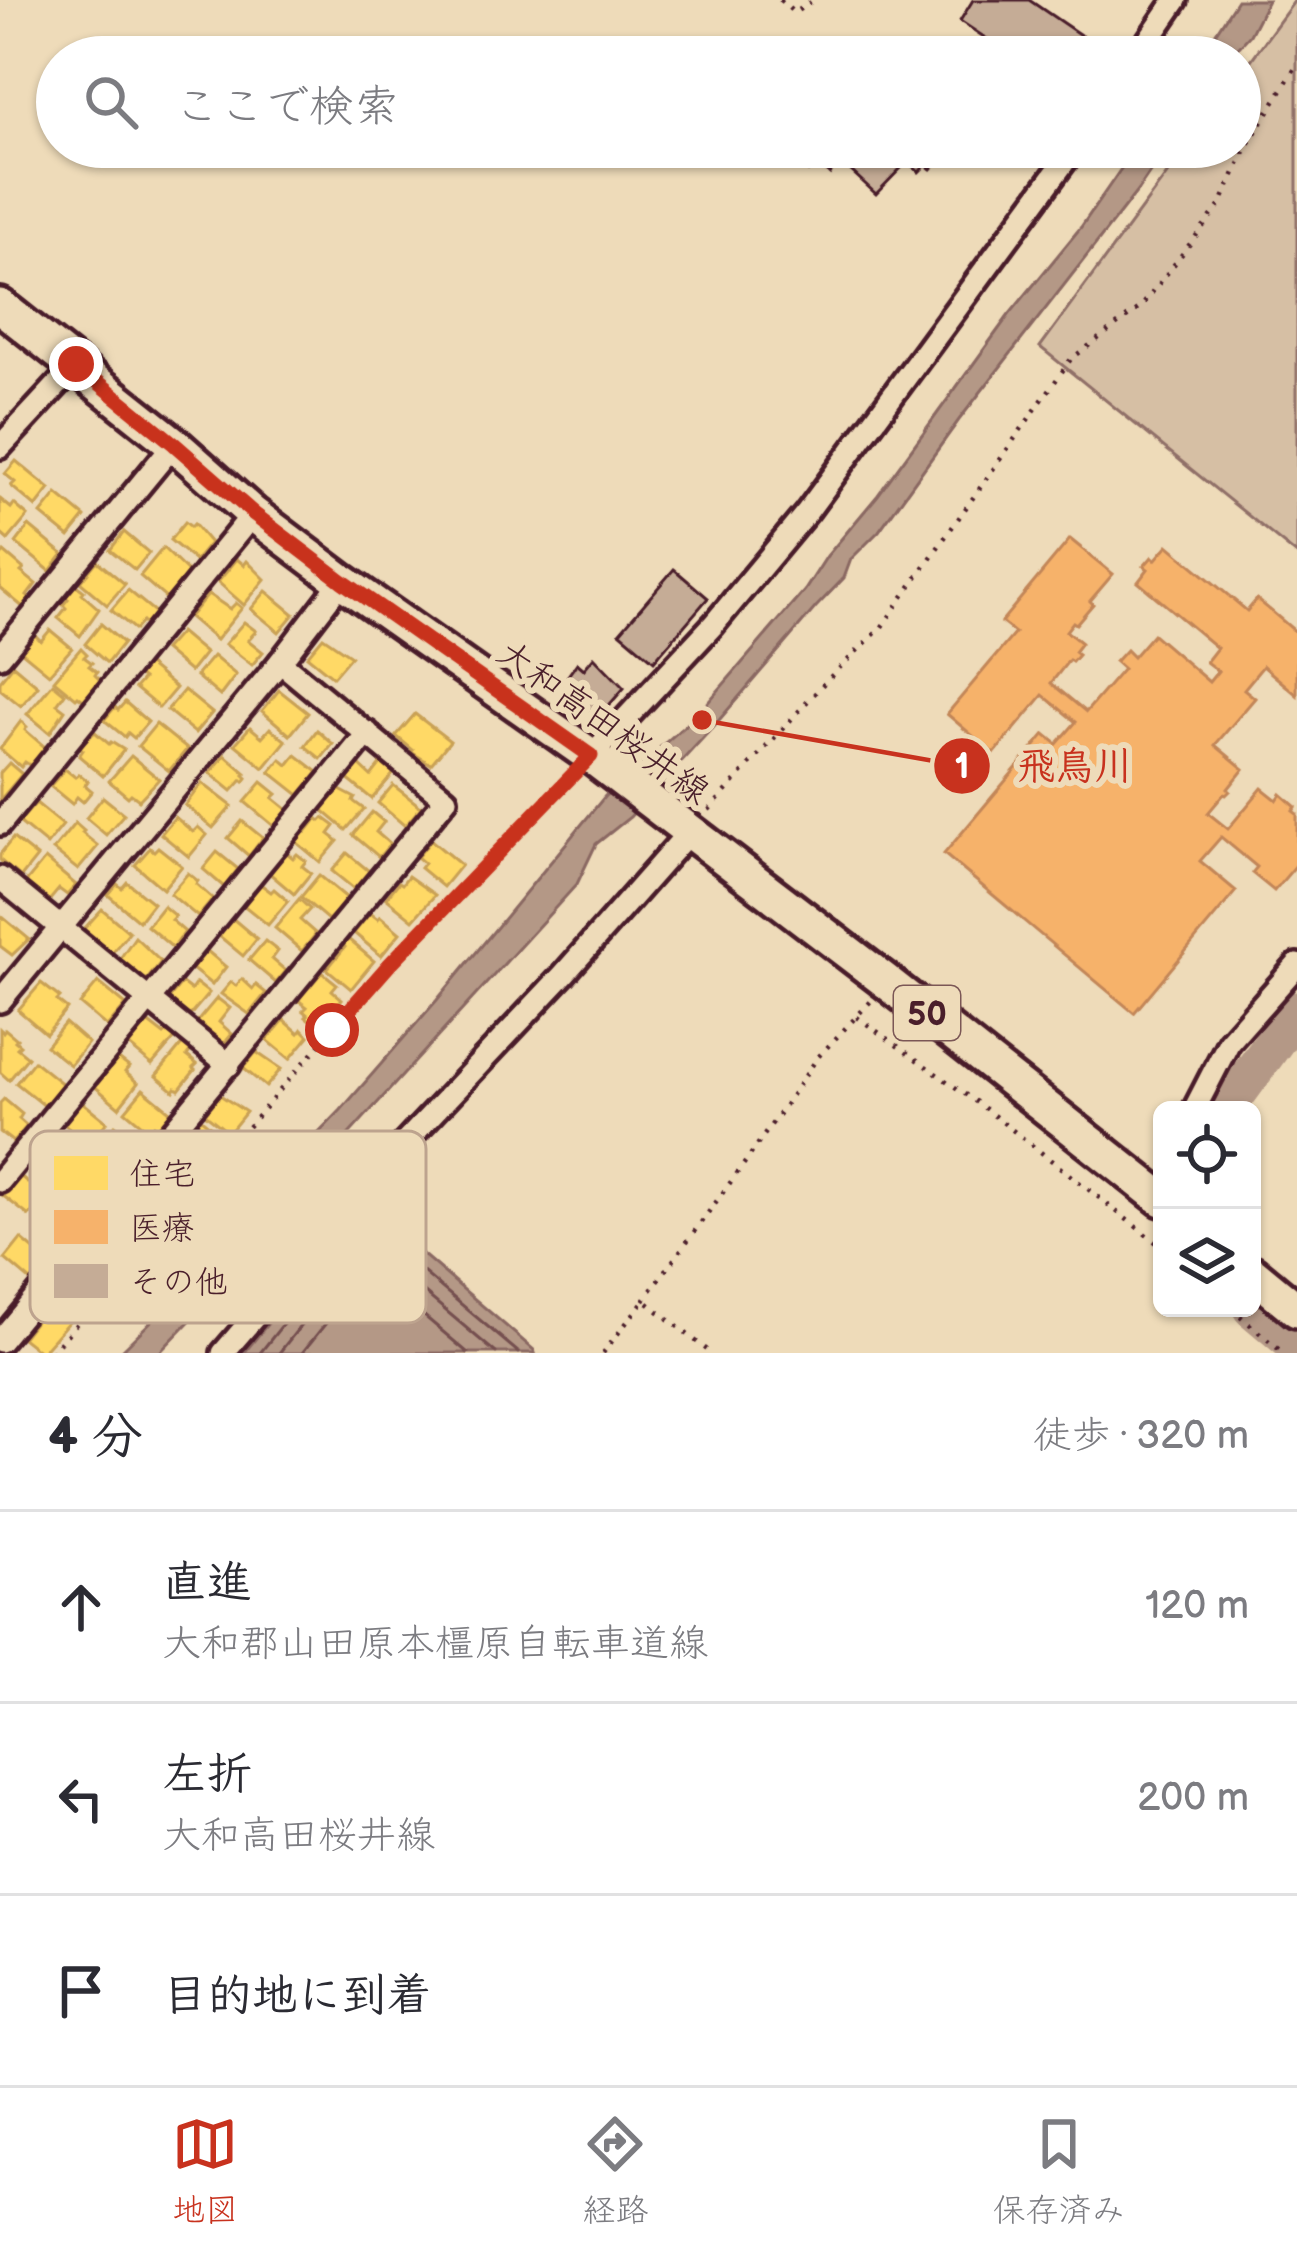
<!DOCTYPE html>
<html lang="ja">
<meta charset="utf-8">
<style>
body{margin:0;font-family:"Balsamiq Sans","Klee One",sans-serif;background:#f2f2f3;color:#2b2b33}
.controls{position:absolute;right:36px;bottom:36px;display:grid;overflow:hidden;border-radius:18px;box-shadow:0 3px 9px #0004}
.controls button{width:108px;height:108px;display:grid;place-items:center;padding:0;border:0;border-bottom:3px solid #e1e1e2;background:#fff;color:#2b2b33;font:60px sans-serif}
.stop{position:absolute;width:36px;height:36px;margin:-27px;border:9px solid #c8321e;border-radius:50%;background:#fff}
.stop.end{background:#c8321e;border-color:#fff;box-shadow:0 3px 12px #0008}
.list{margin:0;padding:0;list-style:none}
h2{display:flex;justify-content:space-between;align-items:center;height:156px;margin:0;padding:0 48px;font-size:51px}
h2 small{font-size:39px;font-weight:400;color:#7c7c81}
.list li{display:grid;grid-template-columns:78px 1fr auto;gap:36px;align-items:center;box-sizing:border-box;height:192px;padding:0 48px;border-top:3px solid #e1e1e2}
.list b{display:block;font-size:45px;white-space:nowrap}
.list p{margin:0;font-size:39px;white-space:nowrap;color:#7c7c81}
.list em{font-size:39px;font-style:normal;color:#7c7c81}
.icon{flex:none;width:66px;height:66px;fill:none;stroke:currentColor;stroke-width:2;stroke-linecap:round;stroke-linejoin:round}
.map{position:relative;flex:none;width:1297px;height:1353px;overflow:hidden}
.search{position:absolute;background:#fff;box-shadow:0 3px 9px #0004;left:36px;right:36px;top:36px;height:132px;display:flex;align-items:center;gap:30px;box-sizing:border-box;padding:0 42px;border-radius:66px;color:#7c7c81;font-size:45px}
.sheet{height:732px;background:#fff}
nav{display:flex;justify-content:space-around;align-items:center;box-sizing:border-box;height:168px;border-top:3px solid #e1e1e2;background:#fff;font-size:33px;color:#7c7c81}
nav a{display:grid;justify-items:center;gap:6px}
nav .on{color:#c8321e}
.map>svg:first-child{display:block}
.green{fill:#d6bfa4;stroke:#906f68;stroke-width:3}
.water{fill:#b49886;stroke:#8a6862;stroke-width:3}
.homes{fill:#ffd966;stroke:#c9a154;stroke-width:3}
.health{fill:#f6b26b;stroke:#c28658;stroke-width:3}
.lines{fill:none;stroke-linecap:round;stroke-linejoin:round}
.shore{stroke:#744f4f;stroke-width:3}
.river{stroke:#b49886;stroke-width:39}
.building{fill:#c5ac96;stroke:#4a1f2b;stroke-width:3}
.minor-casing{stroke:#4a1f2b;stroke-width:30}
.primary-casing{stroke:#4a1f2b;stroke-width:42}
.path{stroke:#4a1f2b;stroke-width:4.5;stroke-dasharray:3 9;stroke-linecap:butt}
.minor{stroke:#eedbb9;stroke-width:21}
.primary{stroke:#eedbb9;stroke-width:33}
.route{stroke:#c8321e;stroke-width:15}
.labels{text-anchor:middle;stroke-width:12;stroke-linejoin:round;paint-order:stroke}
.shield{fill:#eedbb9;stroke:#7b5756;stroke-width:3}
.shield-label{font-size:33px;font-weight:bold;fill:#4a1f2b}
.street-label{font-size:36px;fill:#4a1f2b;stroke:#eedbb9}
.key{fill:#eedbb9;stroke:#bda38e;stroke-width:3}
.key-label{font-size:33px;fill:#4a1f2b}
.leader{fill:none;stroke:#c8321e;stroke-width:4.5}
.callout-dot{fill:#c8321e;stroke:#eedbb9;stroke-width:4.5}
.mark-label{font-size:36px;text-anchor:middle;font-weight:bold;fill:#fff}
.callout-label{font-size:39px;text-anchor:middle;font-weight:bold;fill:#c8321e;stroke:#eedbb9;stroke-width:12;stroke-linejoin:round;paint-order:stroke}
</style>
<div class="map">
<svg width="1297" height="1353" viewBox="0 0 1297 1353">
<rect width="100%" height="100%" fill="#eedbb9"/>
<filter id="ink" filterUnits="userSpaceOnUse"><feTurbulence type="fractalNoise" baseFrequency=".00833" numOctaves="2"/><feDisplacementMap in="SourceGraphic" scale="24" xChannelSelector="R" yChannelSelector="G"/><feConvolveMatrix kernelMatrix="1 2 1 2 8 2 1 2 1" color-interpolation-filters="sRGB"/></filter>
<g filter="url(#ink)">
<path class="green" d="M1295,0h2v555l-257,-208 147,-200h53v-72z"/>
<g class="water">
<path d="M1237,0h31l-18,35 -20,22h-30z"/>
<path d="M1136,147h31l-29,43 -179,230 -80,111 -28,28 -7,19 -28,29 -102,119 -84,91 -34,27 -19,40 -267,293 -31,16 -29,38 -45,74 -46,48h-40l65,-64 15,-38 39,-50 39,-37 32,-21 32,-33 96,-110 168,-204 93,-82 107,-124 22,-34 51,-61 131,-180 72,-88z"/>
<path d="M372,1211l162,139 1,3h-291l114,-141z"/>
</g>
<g class="homes">
<path d="M16,461l34,28 -14,18 -25,-21 4,-4 -10,-8z"/>
<path d="M57,494l28,23 -16,20 -28,-23z"/>
<path d="M0,499l11,9 3,-4 14,12 -20,24 -8,-7z"/>
<path d="M185,522l6,5 3,-3 16,19 -15,18 -25,-21z"/>
<path d="M29,526l34,28 -13,17 -34,-28z"/>
<path d="M124,532l25,21 -14,17 -25,-20z"/>
<path d="M163,548l28,27 -22,26 -29,-25z"/>
<path d="M4,552l20,17 -3,3 15,12 -9,12 4,3 -7,9 -24,-20v-31z"/>
<path d="M237,559l7,6 3,-4 18,18 -21,26 -26,-23z"/>
<path d="M97,561l28,23 -18,21 -27,-23z"/>
<path d="M76,585l8,6 -2,3 17,15 -19,27 -22,-18 8,-10 -3,-3 5,-6 -3,-2z"/>
<path d="M128,590l28,23 -10,13 -4,-4 -7,8 -24,-20z"/>
<path d="M266,591l28,23 -15,18 -28,-23z"/>
<path d="M208,594l22,15 6,-6 6,5 -26,32 -27,-23z"/>
<path d="M244,622l12,9 -8,9 15,12 -11,13 -27,-21z"/>
<path d="M101,624l22,19 -16,20 -22,-19z"/>
<path d="M50,630l22,18 -23,26 -28,-23 13,-17 7,7z"/>
<path d="M180,632l25,21 -15,19 -26,-22z"/>
<path d="M323,637l28,19 -18,21 -26,-21z"/>
<path d="M81,648l6,6 -3,3 8,6 -3,3 8,6 -2,3 6,6 -14,22 -9,-7 -2,2 -22,-18z"/>
<path d="M213,656l23,19 -16,21 -24,-20z"/>
<path d="M147,664l29,24 -17,20 -24,-20 8,-9 -5,-4z"/>
<path d="M13,665l25,21 -17,20 -21,-17v-8z"/>
<path d="M53,683l12,10 -8,11 8,6 -15,23 -23,-19z"/>
<path d="M184,690l28,23 -17,20 -28,-23z"/>
<path d="M279,690l29,23 -18,22 -28,-24z"/>
<path d="M125,702l23,20 -14,16 -6,-5 -3,4 -21,-17 11,-13 3,3z"/>
<path d="M415,714l35,27 -19,23 -20,-12 2,-2 -17,-14z"/>
<path d="M21,721l6,6 -2,3 21,18 -15,18 -6,-4 -4,5 -21,-18z"/>
<path d="M156,724l31,25 -18,22 -31,-25z"/>
<path d="M250,727l12,10 8,-9 16,13 -22,27 -29,-24z"/>
<path d="M317,730l16,14 -12,15 -16,-13z"/>
<path d="M95,732l14,12 2,-2 13,8 -21,26 -24,-20 4,-6 -4,-3z"/>
<path d="M225,755l21,18 -2,2 3,3 -3,4 -2,-2 -10,11 -22,-18z"/>
<path d="M296,755l22,17 -19,23 -29,-23 11,-13 7,6z"/>
<path d="M131,756l28,23 -20,21 -8,-6 -3,3 -19,-16z"/>
<path d="M382,762l13,10 -23,27 -26,-21 12,-14 13,12z"/>
<path d="M9,763l13,11 -22,26v-27z"/>
<path d="M65,769l10,8 4,-3 9,7 -3,4 7,6 -9,11 -6,-5 -5,7 -22,-18z"/>
<path d="M262,782l15,12 -4,4 15,12 -13,17 -30,-25z"/>
<path d="M202,783l30,23 -19,22 -28,-23z"/>
<path d="M393,785l28,22 -16,19 -27,-23z"/>
<path d="M338,789l17,9 -2,3 11,8 -18,21 -25,-21z"/>
<path d="M103,797l21,17 -18,21 -20,-17z"/>
<path d="M36,803l27,22 -16,20 -28,-23z"/>
<path d="M372,812l12,10 -8,10 14,12 -11,13 -26,-22z"/>
<path d="M175,817l18,15 5,-5 9,8 -18,22 -28,-23z"/>
<path d="M317,818l4,3 3,-3 11,8 -6,8 9,7 -18,21 -26,-22 9,-10 3,2z"/>
<path d="M242,821l21,17 -14,18 -21,-18z"/>
<path d="M75,823l9,8 -2,2 16,13 -20,24 -25,-20z"/>
<path d="M13,838l24,19 -16,20 -7,-6 -3,4 -6,-5 3,-3 -8,-7v-6z"/>
<path d="M431,840l30,25 -18,22 -23,-19 4,-5 -7,-6z"/>
<path d="M158,847l24,19 -19,23 -28,-24 15,-17 4,3z"/>
<path d="M285,851l8,7 4,-4 9,7 -4,5 9,7 -17,21 -26,-22z"/>
<path d="M217,852l21,17 -14,18 -21,-18z"/>
<path d="M347,853l22,18 -15,18 -22,-18z"/>
<path d="M45,859l31,26 -9,10 -8,-6 -10,12 -23,-19z"/>
<path d="M188,873l10,8 -2,3 17,15 -15,18 -28,-23z"/>
<path d="M319,875l29,24 -20,21 -27,-23z"/>
<path d="M408,876l27,19 -22,25 -27,-22 13,-16 3,2z"/>
<path d="M127,882l26,21 -14,18 -31,-26 9,-11 5,4z"/>
<path d="M259,883l12,9 3,-3 14,12 -20,24 -26,-21z"/>
<path d="M299,899l11,10 -10,11 16,14 -14,17 -27,-23z"/>
<path d="M163,906l12,10 -4,4 14,12 -12,16 -26,-22z"/>
<path d="M102,909l27,23 -18,22 -29,-23z"/>
<path d="M370,913l8,6 2,-3 20,17 -19,23 -27,-23z"/>
<path d="M0,915l29,24 -17,16 -12,-9z"/>
<path d="M232,918l25,21 -14,17 -25,-21z"/>
<path d="M135,937l26,25 -16,20 -26,-22z"/>
<path d="M348,939l26,22 -23,28 -24,-20 18,-22 -2,-2z"/>
<path d="M265,941l13,10 -6,8 14,12 -10,12 -27,-23z"/>
<path d="M206,950l20,17 -14,18 -21,-17z"/>
<path d="M322,972l15,12 -5,6 10,9 -23,28 -13,-10 2,-2 -5,-4 4,-4 -9,-7z"/>
<path d="M242,979l11,10 3,-4 10,8 -17,21 -28,-20 10,-12 5,4z"/>
<path d="M98,982l28,23 -19,22 -27,-23z"/>
<path d="M41,983l19,15 -3,3 10,8 -21,25 -28,-24z"/>
<path d="M182,983l9,7 5,-7 13,10 -21,25 -21,-17z"/>
<path d="M217,998l13,10 -11,14 13,12 -9,11 -27,-22z"/>
<path d="M284,1020l15,13 3,-4 7,7 -19,23 -23,-19z"/>
<path d="M146,1021l18,14 4,-4 8,6 -24,28 -24,-20z"/>
<path d="M65,1023l23,20 -18,22 -24,-19z"/>
<path d="M0,1029l3,3 2,-3 12,10 -2,2 5,4 -3,3 11,9 -19,23 -9,-8z"/>
<path d="M184,1042l8,7 -5,7 10,8 -4,4 2,2 -16,20 -3,-2 -2,3 -18,-15z"/>
<path d="M256,1052l25,17 -15,18 -23,-19z"/>
<path d="M116,1057l13,10 -4,5 13,11 -19,24 -26,-22z"/>
<path d="M34,1061l30,24 -18,22 -30,-24z"/>
<path d="M143,1089l28,23 -13,16 -4,-3 -5,6 -24,-20z"/>
<path d="M220,1095l26,17 -17,21 -24,-19z"/>
<path d="M4,1099l18,15 -3,5 8,7 -14,16 -13,-10v-29z"/>
<path d="M81,1101l26,21 -19,22 -25,-21z"/>
<path d="M200,1118l22,18 -27,34 -14,-12 9,-11 -8,-7z"/>
<path d="M115,1125l28,23 -19,23 -28,-23z"/>
<path d="M19,1175l26,22 -16,19 -27,-21z"/>
<path d="M21,1239l28,23 -17,20 -27,-23z"/>
<path d="M57,1310l13,10 -29,33 -19,-15 17,-22 3,2 3,-3 5,4z"/>
</g>
<path class="health" d="M1070,539l43,35 -23,27 3,3 -17,20 -3,-2 -7,9 15,12 -7,9 4,3 -6,7 -3,-2 -18,23 35,29 37,-43 -8,-7 11,-12 7,7 20,-23 56,48 9,-11 -12,-9 11,-14 -79,-66 10,-13 -4,-3 8,-9 3,3 13,-15 79,66 10,-12 40,34v62l-34,-29 -19,23 11,9 -40,47 29,24 -16,20 2,2 -4,4 -2,-1 -16,19 20,16 34,-41 15,12 4,-6 15,13 -3,4 4,3v50l-23,27 -22,-18 5,-6 -36,-30 -21,24 36,30 -102,122 -190,-159 101,-120 12,10 19,-22 -33,-27 -49,59 -47,-40 68,-81 -14,-11z"/>
<g class="lines">
<g class="shore">
<path d="M260,1353l101,-127 5,-2 153,129"/>
<path d="M279,1353l84,-106 5,-2 128,108"/>
<path d="M302,1353l64,-80 5,-2 97,82"/>
</g>
<g class="river">
<path d="M1225,1110l72,-99"/>
<path d="M1252,1308l45,38"/>
</g>
</g>
<g class="building">
<path d="M973,0h56l63,43 -8,12 3,2h-73l-54,-36z"/>
<path d="M796,147h45l5,4 -16,23 -14,-12 -8,9 -19,-15z"/>
<path d="M871,147h9l22,20 -26,27 -27,-25 14,-18 2,2z"/>
<path d="M891,147h54l-10,10 4,3 -8,9 -5,-4 -7,7z"/>
<path d="M674,569l34,29 -54,63 -34,-29z"/>
<path d="M594,657l30,31 -26,30 -13,-12 -4,5 -16,-14 6,-6 -9,-7 15,-21 7,6z"/>
</g>
<g class="lines">
<g class="minor-casing">
<g id="minor">
<path d="M1137,57l39,-57"/>
<path d="M0,447l77,-83"/>
<path d="M0,656l174,-212"/>
<path d="M591,756l123,-132 93,-112 268,-365"/>
<path d="M0,824l253,-310"/>
<path d="M0,878l229,187"/>
<path d="M0,1001l280,-339 62,-81"/>
<path d="M1194,1110l35,-68 68,-77"/>
<path d="M0,1181l368,-448"/>
<path d="M0,1341l446,-542 -166,-137"/>
<path d="M223,1353l176,-204 164,-174 126,-143"/>
</g>
</g>
<g class="primary-casing">
<g id="primary">
<path d="M0,306l174,138 79,70 89,67 249,175 296,226 275,217"/>
<path d="M1252,1273l45,37"/>
</g>
</g>
<g class="path">
<path d="M780,0l14,13 20,-13"/>
<path d="M709,810l117,-129 55,-53 190,-269 70,-52 79,-102 29,-62 48,-78"/>
<path d="M857,1017l126,90 179,140"/>
<path d="M644,1300l105,-143 69,-100 54,-57"/>
<path d="M1231,1308l52,45"/>
<path d="M51,1353l338,-388 185,-191"/>
<path d="M603,1353l41,-53 67,53"/>
</g>
<use href="#minor" class="minor"/>
<use href="#primary" class="primary"/>
</g>
</g>
<g class="lines" filter="url(#ink)">
<path class="route" d="M76,364l98,80 80,70 88,67 249,175 -202,209 -57,65"/>
</g>
<g class="labels">
<rect class="shield" x="894" y="986" width="66" height="54" rx="9"/>
<g class="shield-label">
<text x="927" y="1025">50</text>
</g>
<g class="street-label">
<text transform="translate(604 721) rotate(36)" y="13">大和高田桜井線</text>
</g>
</g>
<rect x="30" y="1131" width="396" height="192" rx="18" class="key"/>
<rect x="54" y="1156" width="54" height="34" fill="#ffd966"/>
<rect x="54" y="1210" width="54" height="34" fill="#f6b26b"/>
<rect x="54" y="1264" width="54" height="34" fill="#c5ac96"/>
<g class="key-label">
<text x="129" y="1185">住宅</text>
<text x="129" y="1239">医療</text>
<text x="129" y="1293">その他</text>
</g>
<path class="leader" d="M702 720L962 766"/>
<g class="callout-dot">
<circle cx="702" cy="720" r="12"/>
<circle cx="962" cy="766" r="30"/>
</g>
<g class="mark-label">
<text x="962" y="778">1</text>
</g>
<g class="callout-label">
<text x="1075" y="779">飛鳥川</text>
</g>
</svg>
<div class="controls">
<button><svg class="icon" aria-label="locate" viewBox="0 0 24 24"><circle cx="12" cy="12" r="6"/><path d="M12 2v4M12 18v4M2 12h4M18 12h4"/></svg></button>
<button><svg class="icon" aria-label="layers" viewBox="0 0 24 24"><path d="M12 4l9 5-9 5-9-5zM3 14l9 5 9-5"/></svg></button>
</div>
<div class="stop" style="left:332px;top:1030px"></div>
<div class="stop end" style="left:76px;top:364px"></div>
<div class="search"><svg class="icon" aria-label="search" viewBox="0 0 24 24"><circle cx="10" cy="10" r="6"/><path d="M15 15l6 6"/></svg>ここで検索</div>
</div>
<section class="sheet">
<h2>4 分<small>徒歩 · 320 m</small></h2>
<ul class="list">
<li><svg class="icon" aria-label="ahead" viewBox="0 0 24 24"><path d="M12 20V5M6 11l6-6 6 6"/></svg><div><b>直進</b><p>大和郡山田原本橿原自転車道線</p></div><em>120 m</em></li>
<li><svg class="icon" aria-label="left" viewBox="0 0 24 24"><path d="M17 20v-9H6M10 6l-5 5 5 5"/></svg><div><b>左折</b><p>大和高田桜井線</p></div><em>200 m</em></li>
<li><svg class="icon" aria-label="arrive" viewBox="0 0 24 24"><path d="M6 21V4h12l-3 4 3 4H6"/></svg><div><b>目的地に到着</b></div></li>
</ul>
</section>
<nav>
<a class="on"><svg class="icon" aria-label="map" viewBox="0 0 24 24"><path d="M3 6l6-2 6 2 6-2v14l-6 2-6-2-6 2zM9 4v14M15 6v14"/></svg>地図</a>
<a><svg class="icon" aria-label="directions" viewBox="0 0 24 24"><path d="M12 3l9 9-9 9-9-9zM9 14v-3h6M13 9l2 2-2 2"/></svg>経路</a>
<a><svg class="icon" aria-label="saved" viewBox="0 0 24 24"><path d="M7 4h10v16l-5-4-5 4z"/></svg>保存済み</a>
</nav>
